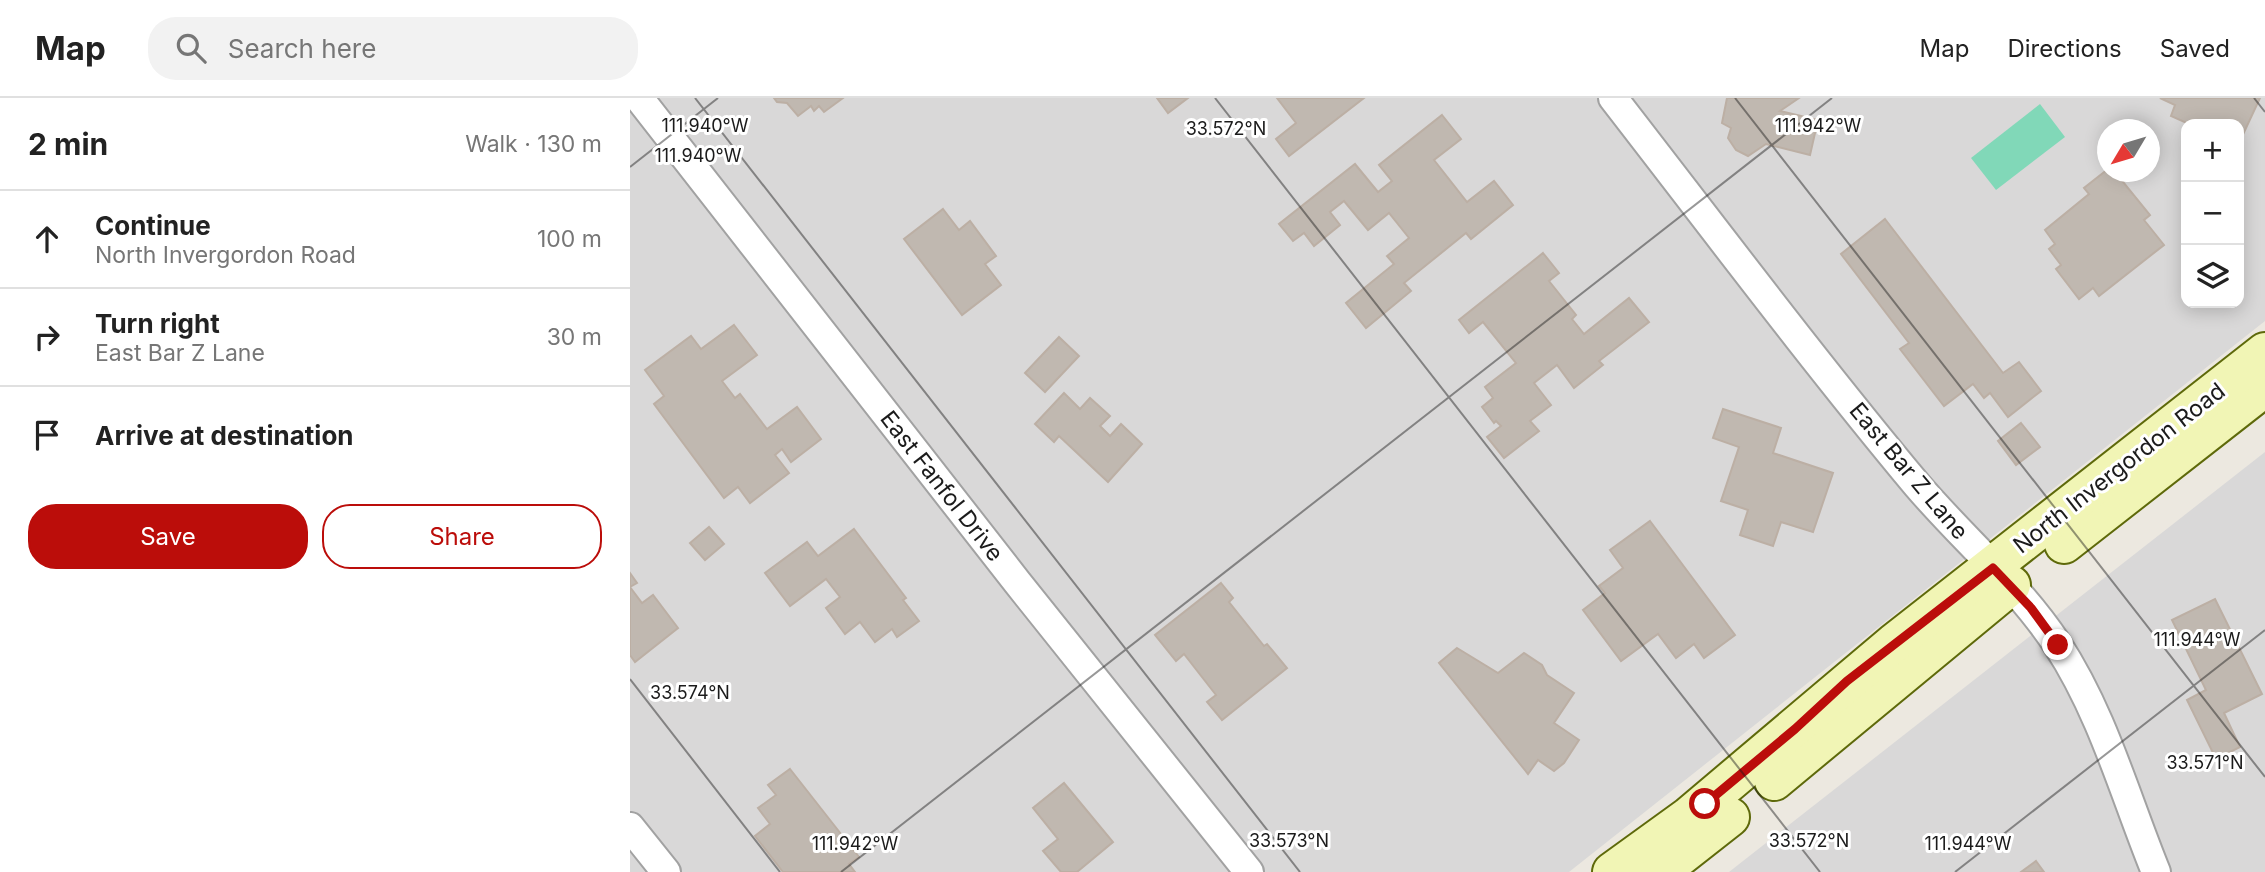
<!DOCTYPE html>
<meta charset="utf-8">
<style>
body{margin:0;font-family:Inter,sans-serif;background:#f2f2f2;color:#222}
.controls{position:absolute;right:21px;top:21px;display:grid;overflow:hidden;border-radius:14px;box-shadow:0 4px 18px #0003}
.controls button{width:63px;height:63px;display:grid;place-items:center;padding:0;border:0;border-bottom:2px solid #e0e0e0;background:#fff;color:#222;font:35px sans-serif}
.compass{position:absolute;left:1467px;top:21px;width:63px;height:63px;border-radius:50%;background:#fff;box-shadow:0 4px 18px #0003;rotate:232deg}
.stop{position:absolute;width:21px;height:21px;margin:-16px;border:5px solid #bb0d0a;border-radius:50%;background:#fff}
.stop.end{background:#bb0d0a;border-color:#fff;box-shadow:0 2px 7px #0008}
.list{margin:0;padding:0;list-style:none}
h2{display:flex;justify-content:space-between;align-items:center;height:91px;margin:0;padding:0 28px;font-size:30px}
h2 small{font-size:23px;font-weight:400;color:#767676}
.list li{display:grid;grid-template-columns:46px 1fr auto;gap:21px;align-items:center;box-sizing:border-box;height:98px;padding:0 28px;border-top:2px solid #e0e0e0}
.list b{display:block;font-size:26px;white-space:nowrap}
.list p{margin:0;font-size:23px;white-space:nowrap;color:#767676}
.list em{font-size:23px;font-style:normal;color:#767676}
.actions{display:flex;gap:14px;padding:21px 28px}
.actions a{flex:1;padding:16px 0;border:2px solid #bb0d0a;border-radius:28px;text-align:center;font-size:24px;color:#bb0d0a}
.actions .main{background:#bb0d0a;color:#fff}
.icon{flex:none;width:38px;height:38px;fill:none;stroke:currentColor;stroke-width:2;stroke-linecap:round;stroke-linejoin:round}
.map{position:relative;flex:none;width:1635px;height:774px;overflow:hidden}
header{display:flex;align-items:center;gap:42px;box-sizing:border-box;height:98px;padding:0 35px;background:#fff;border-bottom:2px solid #e0e0e0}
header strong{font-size:33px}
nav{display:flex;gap:38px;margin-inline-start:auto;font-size:24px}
.search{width:490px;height:63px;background:#f2f2f2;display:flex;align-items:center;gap:18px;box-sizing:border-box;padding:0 24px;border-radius:28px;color:#767676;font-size:26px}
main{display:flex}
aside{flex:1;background:#fff}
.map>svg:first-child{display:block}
.residential{fill:#d9d8d8;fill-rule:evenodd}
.pitch{fill:#81d8b8}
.building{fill:#c0b8b0;stroke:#bcafa4;stroke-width:2}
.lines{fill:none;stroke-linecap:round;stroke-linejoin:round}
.minor-casing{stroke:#a2a2a2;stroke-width:32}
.secondary-casing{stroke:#5e690a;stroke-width:42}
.minor{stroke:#fff;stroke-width:28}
.secondary{stroke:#f1f5b5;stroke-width:38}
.route{stroke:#bb0d0a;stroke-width:9}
.ticks{fill:none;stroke:#1b1b1b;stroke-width:2;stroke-opacity:0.45}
.labels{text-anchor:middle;stroke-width:6;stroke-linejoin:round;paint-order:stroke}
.street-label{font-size:23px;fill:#1b1b1b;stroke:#fff}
.ticks-label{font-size:18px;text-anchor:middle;fill:#1b1b1b;stroke:#fff;stroke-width:6;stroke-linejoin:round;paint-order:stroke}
</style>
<header>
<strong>Map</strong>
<div class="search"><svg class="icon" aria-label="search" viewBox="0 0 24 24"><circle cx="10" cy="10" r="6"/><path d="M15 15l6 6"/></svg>Search here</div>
<nav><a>Map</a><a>Directions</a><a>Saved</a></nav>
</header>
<main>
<aside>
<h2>2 min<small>Walk · 130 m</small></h2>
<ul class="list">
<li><svg class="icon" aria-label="ahead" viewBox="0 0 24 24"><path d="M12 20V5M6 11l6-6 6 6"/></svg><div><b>Continue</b><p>North Invergordon Road</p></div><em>100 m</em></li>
<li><svg class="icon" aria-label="right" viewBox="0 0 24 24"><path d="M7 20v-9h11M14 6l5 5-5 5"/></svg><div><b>Turn right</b><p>East Bar Z Lane</p></div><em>30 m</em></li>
<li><svg class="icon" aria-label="arrive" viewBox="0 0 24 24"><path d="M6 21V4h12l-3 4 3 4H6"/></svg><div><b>Arrive at destination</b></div></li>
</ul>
<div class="actions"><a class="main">Save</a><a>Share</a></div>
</aside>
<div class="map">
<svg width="1635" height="774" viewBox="0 0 1635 774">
<rect width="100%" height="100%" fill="#ece8e0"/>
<g class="residential">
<path d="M0,0h1635v223l-696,551h-939zM1556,26h53v179h-53zM1478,32h42v42h-42z"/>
<path d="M1635,354v420h-536z"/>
</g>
<path class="pitch" d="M1410,6l25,33 -69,53 -25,-32z"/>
<g class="building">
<path d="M144,0h69l-19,14 -5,-6 -5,5 -3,-5 -13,10 -11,-13 -10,-1z"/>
<path d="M527,0h31l-20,15z"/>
<path d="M647,0h87l-75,58 -13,-17 20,-16z"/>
<path d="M1097,0h72l-19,13 38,9 -8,35 -44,-11 -18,12 -12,-6 -8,-12 3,-10 -9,-5z"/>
<path d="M1530,0h100l-21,45v-19h-50l-18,-8 4,-11z"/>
<path d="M812,17l19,24 -27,21 33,42 27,-21 19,24 -42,34 -5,-6 -62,50 7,8 -45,37 -20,-25 48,-39 -7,-8 22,-18 -20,-25 -21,17 -24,-29 -14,11 10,13 -26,21 -10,-13 -11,8 -14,-17 76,-60 23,28 14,-11 -13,-16z"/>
<path d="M1478,71v3h7l35,43 -6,5 20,25 -65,51 -6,-8 -14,11 -23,-30 5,-4 -12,-16 6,-5 -10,-14 44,-36 -5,-6z"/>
<path d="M313,111l16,21 11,-9 26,35 -11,8 16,21 -39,30 -58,-76z"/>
<path d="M1255,121l118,154 16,-11 22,29 -33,26 -18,-24 -6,5 -11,-14 -29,22 -44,-57 9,-6 -68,-89z"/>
<path d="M913,155l16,20 -10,8 27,34 -4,4 12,15 45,-36 20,24 -50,39 4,4 -29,23 -17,-23 -23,18 17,22 -21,16 9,10 -35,27 -17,-21 14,-11 -5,-5 -2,2 -12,-16 11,-9 -8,-11 31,-24 -33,-41 -14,11 -10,-13z"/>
<path d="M104,227l23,30 -35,26 13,17 5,-4 27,35 30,-22 24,32 -30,23 -9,-13 -7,6 14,18 -39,30 -12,-16 -14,11 -70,-94 10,-8 -19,-26 46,-34 10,13z"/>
<path d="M429,239l20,19 -34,36 -20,-19z"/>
<path d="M434,295l16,16 10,-11 20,18 -10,10 10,10 11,-12 21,20 -34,38 -49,-46 -5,6 -19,-18z"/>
<path d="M1093,311l58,19 -8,25 60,20 -20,59 -32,-10 -8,24 -33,-11 8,-25 -27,-9 18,-54 -26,-9z"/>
<path d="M1391,325l19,24 -24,18 -18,-24z"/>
<path d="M1020,423l85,114 -31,23 -10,-14 -18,14 -18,-24 -37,27 -38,-51 22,-17 -6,-7 24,-18 -13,-18z"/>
<path d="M79,429l15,17 -19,16 -15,-17z"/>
<path d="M224,431l52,69 -3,2 16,21 -22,16 -5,-8 -17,13 -15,-20 -15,12 -19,-26 14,-11 -14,-18 -36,27 -25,-33 42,-31 11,14z"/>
<path d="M0,475l7,10 -7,4 12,16 11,-8 25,33 -43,34 -5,-7z"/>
<path d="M591,485l12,15 -4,4 35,44 3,-2 20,24 -65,52 -15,-18 9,-7 -32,-41 -8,7 -21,-26z"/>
<path d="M1585,501l47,95 -38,19 16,34 -24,12 -29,-59 19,-10 -34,-70z"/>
<path d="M827,550l41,25 26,-20 18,12 5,10 27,18 -20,30 25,17 -15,23 -10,8 -16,-11 -10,14 -89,-111z"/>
<path d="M160,671l69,88 -10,7 6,8h-72l-28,-36 15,-12 -12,-16 18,-13 -8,-10z"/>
<path d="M434,685l49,59 -36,30h-16l-18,-21 15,-12 -25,-31z"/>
<path d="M1406,763l8,11h-23z"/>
</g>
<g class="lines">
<g class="minor-casing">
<g id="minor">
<path d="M9,0l378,484 232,290"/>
<path d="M983,0c100,129 199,261 304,387 46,54 101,100 140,159 46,70 68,152 99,228"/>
<path d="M0,729l36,45"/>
</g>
</g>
<g class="secondary-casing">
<g id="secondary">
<path d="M1434,446l201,-157"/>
<path d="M1144,683l237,-196"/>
<path d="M982,774l76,-55 206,-174 371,-291"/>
<path d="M1030,774l70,-55"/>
</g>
</g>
<use href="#minor" class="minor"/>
<use href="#secondary" class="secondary"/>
</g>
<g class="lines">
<path class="route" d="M1075,706l90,-75 52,-48 146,-113 38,40 27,37"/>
</g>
<path class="ticks" d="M65,0l605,774M585,0l605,774M1105,0l530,679M1624,0l11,14M0,69l88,-69M0,581l150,193M211,774l991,-774M1325,774l310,-242"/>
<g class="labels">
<g class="street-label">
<text transform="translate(1489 370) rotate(-38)" y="8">North Invergordon Road</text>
<text transform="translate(1279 373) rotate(50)" y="8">East Bar Z Lane</text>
<text transform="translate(312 388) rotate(52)" y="8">East Fanfol Drive</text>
</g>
</g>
<g class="ticks-label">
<text x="75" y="34">111.940°W</text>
<text x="1188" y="34">111.942°W</text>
<text x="596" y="37">33.572°N</text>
<text x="68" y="64">111.940°W</text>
<text x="1567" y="548">111.944°W</text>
<text x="60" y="601">33.574°N</text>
<text x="1575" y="671">33.571°N</text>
<text x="659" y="749">33.573°N</text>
<text x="1179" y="749">33.572°N</text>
<text x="225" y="752">111.942°W</text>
<text x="1338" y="752">111.944°W</text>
</g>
</svg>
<div class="controls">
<button>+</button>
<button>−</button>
<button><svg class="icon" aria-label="layers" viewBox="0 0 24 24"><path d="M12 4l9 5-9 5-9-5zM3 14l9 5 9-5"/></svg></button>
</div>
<svg class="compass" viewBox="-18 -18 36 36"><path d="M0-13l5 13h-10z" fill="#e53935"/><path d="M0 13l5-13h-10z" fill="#767676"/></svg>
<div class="stop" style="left:1075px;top:706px"></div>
<div class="stop end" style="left:1428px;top:547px"></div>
</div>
</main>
